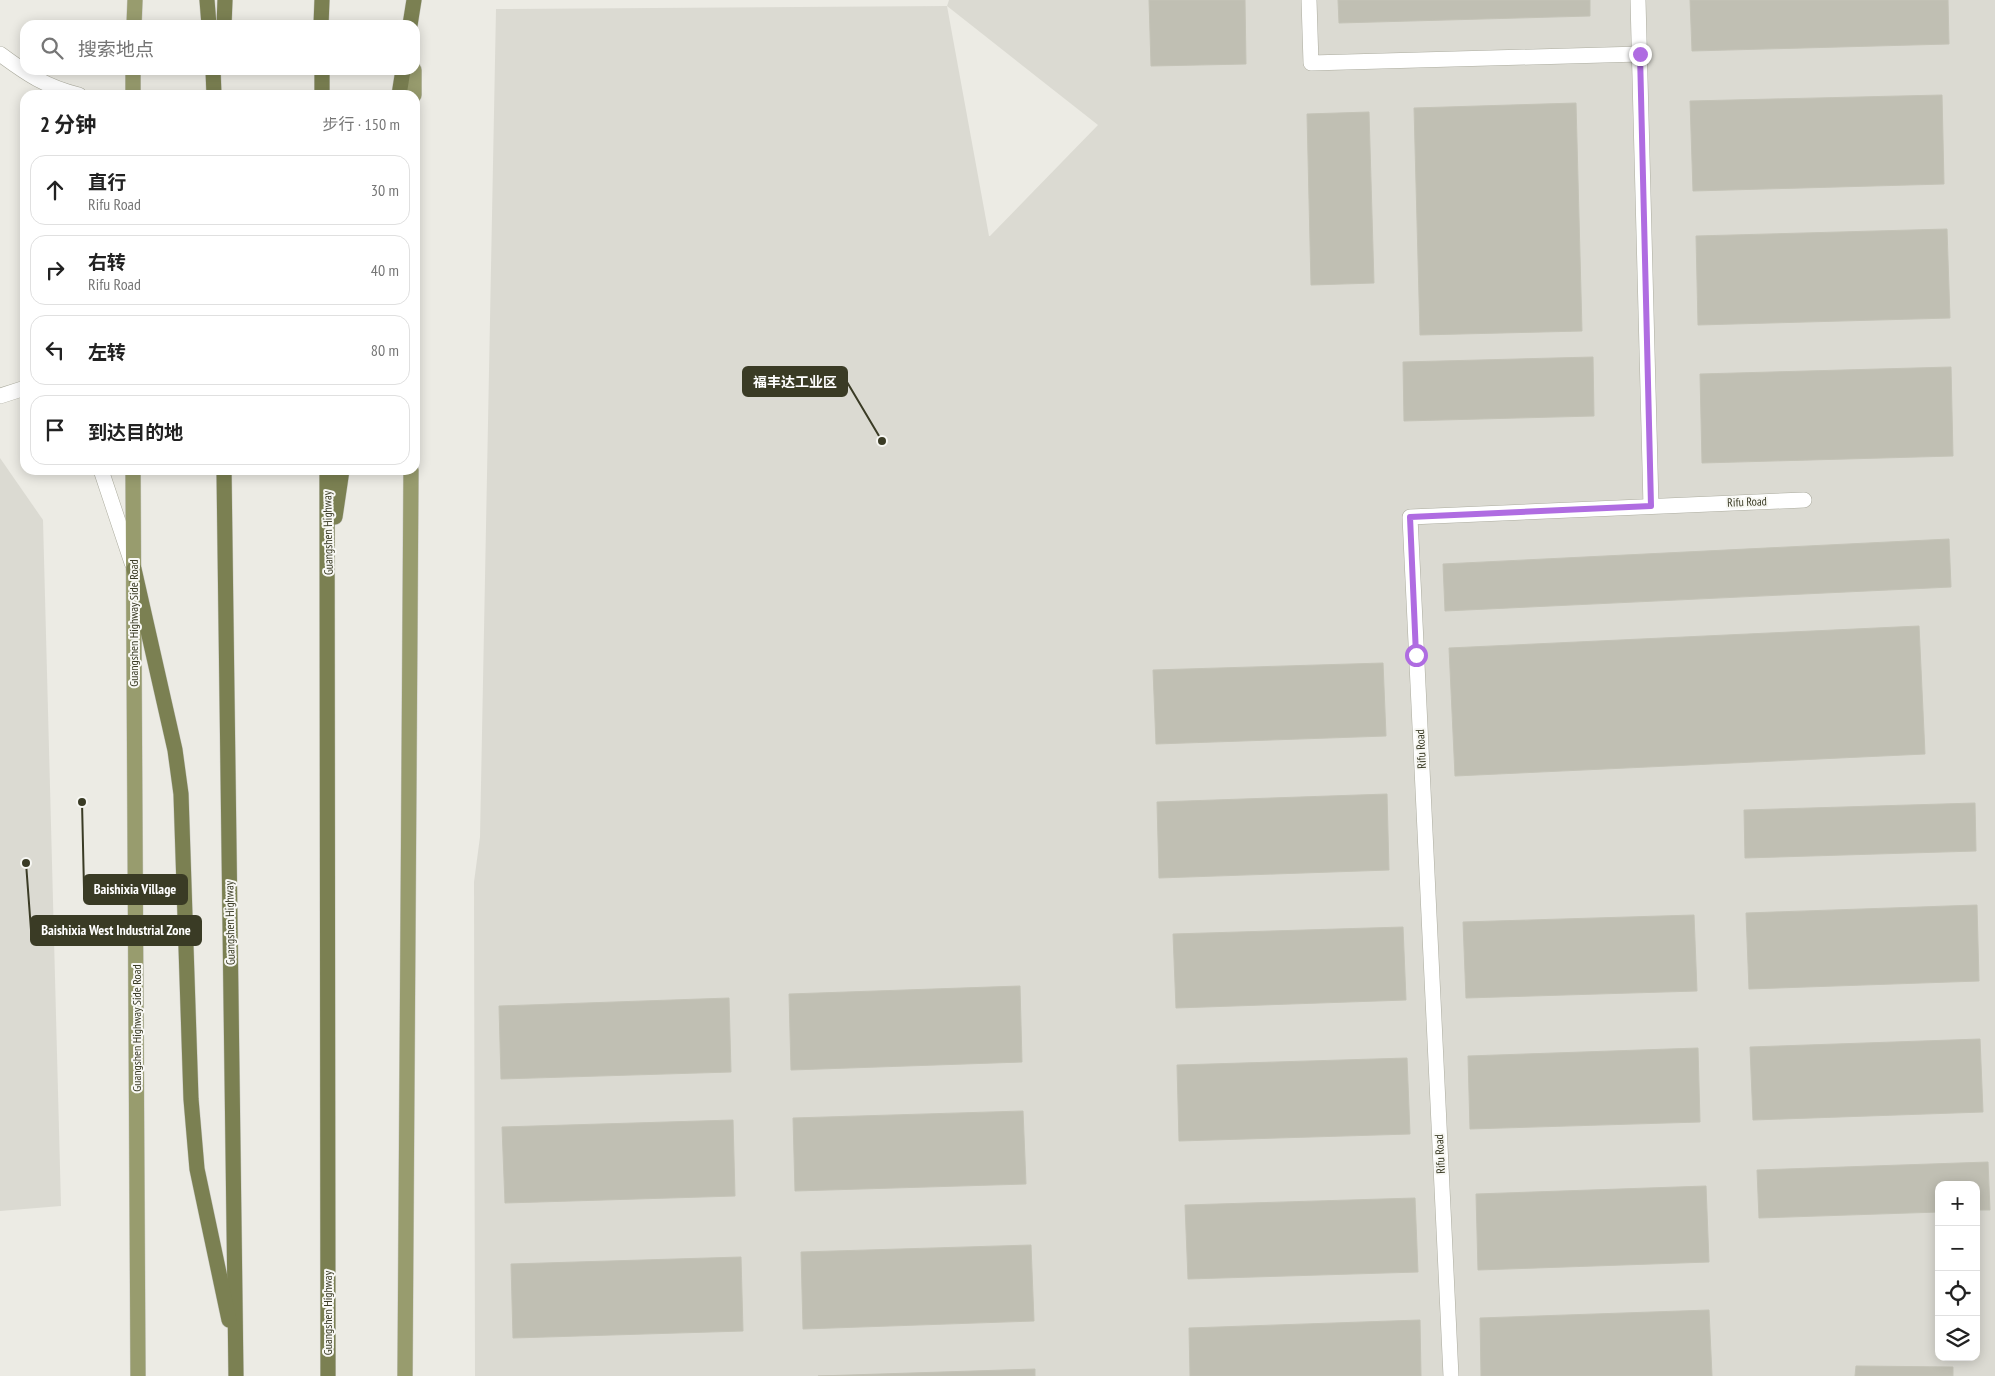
<!DOCTYPE html>
<html lang="zh">
<meta charset="utf-8">
<style>
body{margin:0;font-family:"PT Sans Narrow","Noto Sans SC",sans-serif;background:#f6f6f6;color:#222}
.controls{position:absolute;right:15px;bottom:15px;display:grid;overflow:hidden;border-radius:10px;box-shadow:0 2px 12px #0003}
.controls button{width:45px;height:45px;display:grid;place-items:center;padding:0;border:0;border-bottom:1px solid #e0e0e0;background:#fff;color:#222;font:25px sans-serif}
.stop{position:absolute;width:15px;height:15px;margin:-11px;border:4px solid #af6ce1;border-radius:50%;background:#fff}
.stop.end{background:#af6ce1;border-color:#fff;box-shadow:0 1px 5px #0008}
.list{margin:0;padding:0;list-style:none}
h2{display:flex;justify-content:space-between;align-items:center;height:65px;margin:0;padding:0 20px;font-size:21px}
h2 small{font-size:16px;font-weight:400;color:#767676}
.list li{display:grid;grid-template-columns:32px 1fr auto;gap:15px;align-items:center;box-sizing:border-box;height:70px;margin:0 10px 10px;padding:0 10px;border:1px solid #e0e0e0;border-radius:15px}
.list b{display:block;font-size:19px;white-space:nowrap}
.list p{margin:0;font-size:16px;white-space:nowrap;color:#767676}
.list em{font-size:16px;font-style:normal;color:#767676}
.icon{flex:none;width:28px;height:28px;fill:none;stroke:currentColor;stroke-width:2;stroke-linecap:round;stroke-linejoin:round}
.map{position:relative;flex:none;width:1995px;height:1376px;overflow:hidden}
.search{position:absolute;background:#fff;box-shadow:0 2px 12px #0003;left:20px;top:20px;width:400px;height:55px;display:flex;align-items:center;gap:12px;box-sizing:border-box;padding:0 18px;border-radius:15px;color:#767676;font-size:19px}
.panel{position:absolute;background:#fff;box-shadow:0 2px 12px #0003;left:20px;top:90px;width:400px;height:385px;border-radius:15px}
.map>svg:first-child{display:block}
.built{fill:#dbdad2;fill-rule:evenodd}
.building{fill:#c0bfb3;stroke:#c4c3b7}
.lines{fill:none;stroke-linecap:round;stroke-linejoin:round}
.service-casing{stroke:#acac9f;stroke-width:16}
.minor-casing{stroke:#acac9f;stroke-width:16}
.tertiary-casing{stroke:#acac9f;stroke-width:16}
.primary-casing{stroke:#c8c8c2;stroke-width:16}
.trunk-casing{stroke:#c8c8c2;stroke-width:16}
.service{stroke:#fff;stroke-width:15}
.minor{stroke:#fff;stroke-width:15}
.tertiary{stroke:#fff;stroke-width:15}
.primary{stroke:#989c6e;stroke-width:15}
.trunk{stroke:#7b8052;stroke-width:15}
.route{stroke:#af6ce1;stroke-width:6}
.labels{text-anchor:middle;stroke-width:4;stroke-linejoin:round;paint-order:stroke}
.street-label{font-size:12px;fill:#3a3b25;stroke:#f8f8f4}
.leader{fill:none;stroke:#3a3b25;stroke-width:2}
.callout-dot{fill:#3a3b25;stroke:#f8f8f4;stroke-width:2}
.callout{fill:#3a3b25;stroke:#3a3b25;stroke-width:2}
.callout-label{font-size:14px;text-anchor:middle;font-weight:bold;fill:#fff}
</style>
<div class="map">
<svg width="1995" height="1376" viewBox="0 0 1995 1376">
<rect width="100%" height="100%" fill="#ecebe4"/>
<g class="built">
<path d="M949,0h1046v1376h-1520l-1,-494 6,-45 16,-828 451,-3zM947,6l151,119 -108,111h-1zM1939,1185h37v172h-37z"/>
<path d="M0,458l43,62 18,686 -61,5z"/>
</g>
<g class="building">
<path d="M1149,0h96l1,64 -95,2z"/>
<path d="M1338,0h252v16l-251,7z"/>
<path d="M1690,0h258l1,44 -257,7z"/>
<path d="M1942,95l2,89 -251,7 -3,-90z"/>
<path d="M1576,103l6,228 -162,4 -6,-227z"/>
<path d="M1369,112l5,171 -63,2 -4,-171z"/>
<path d="M1947,229l3,89 -252,7 -2,-89z"/>
<path d="M1593,357l1,59 -190,5 -1,-59z"/>
<path d="M1951,367l2,89 -251,7 -2,-89z"/>
<path d="M1949,539l2,48 -506,24 -2,-47z"/>
<path d="M1919,626l6,128 -470,22 -6,-128z"/>
<path d="M1383,663l3,73 -230,8 -3,-74z"/>
<path d="M1387,794l2,76 -230,8 -2,-76z"/>
<path d="M1975,803l1,48 -231,7 -1,-48z"/>
<path d="M1977,905l2,76 -230,8 -3,-76z"/>
<path d="M1694,915l3,76 -231,7 -3,-76z"/>
<path d="M1403,927l3,73 -230,8 -3,-74z"/>
<path d="M1020,986l2,76 -231,8 -2,-76z"/>
<path d="M729,998l2,74 -230,7 -2,-73z"/>
<path d="M1980,1039l3,73 -230,8 -3,-73z"/>
<path d="M1698,1048l2,74 -230,7 -2,-73z"/>
<path d="M1407,1058l3,76 -231,7 -2,-76z"/>
<path d="M1023,1111l3,73 -231,7 -2,-73z"/>
<path d="M733,1120l2,76 -230,7 -3,-76z"/>
<path d="M1988,1162l2,48h-14v-25h-37v27l-180,6 -2,-48z"/>
<path d="M1706,1186l3,76 -231,8 -2,-76z"/>
<path d="M1415,1198l3,74 -230,7 -3,-74z"/>
<path d="M1031,1245l3,76 -231,8 -2,-77z"/>
<path d="M741,1257l2,74 -230,7 -2,-74z"/>
<path d="M1709,1310l3,66h-231l-1,-58z"/>
<path d="M1420,1320l1,56h-231l-1,-48z"/>
<path d="M1856,1366l97,1v9h-98z"/>
<path d="M1035,1369v7h-217z"/>
</g>
<g class="lines">
<g class="service-casing">
<g id="service">
<path d="M1309,0l2,63 329,-9"/>
<path d="M1638,0l13,506"/>
<path d="M1451,1376l-41,-859 394,-17"/>
</g>
</g>
<g class="minor-casing">
<path id="minor" d="M0,54c27,20 46,33 79,41"/>
</g>
<g class="tertiary-casing">
<g id="tertiary">
<path d="M0,396l25,-8"/>
<path d="M101,470l31,93"/>
</g>
</g>
<g class="primary-casing">
<g id="primary">
<path d="M134,25l1,-25"/>
<path d="M133,95v-25"/>
<path d="M414,95v-25"/>
<path d="M133,470l5,906"/>
<path d="M405,1376l6,-906"/>
</g>
</g>
<g class="trunk-casing">
<g id="trunk">
<path d="M207,0l2,25"/>
<path d="M224,25l1,-25"/>
<path d="M321,25l1,-25"/>
<path d="M410,25l4,-25"/>
<path d="M213,70l1,25"/>
<path d="M322,70v25"/>
<path d="M399,95l4,-25"/>
<path d="M224,470l12,906"/>
<path d="M327,470l1,906"/>
<path d="M335,517l7,-47"/>
<path d="M134,569l41,181 6,44 10,305 6,70 32,151"/>
</g>
</g>
<use href="#service" class="service"/>
<use href="#minor" class="minor"/>
<use href="#tertiary" class="tertiary"/>
<use href="#primary" class="primary"/>
<use href="#trunk" class="trunk"/>
</g>
<g class="lines">
<path class="route" d="M1416,655l-6,-138 241,-11 -11,-452"/>
</g>
<g class="labels">
<g class="street-label">
<text transform="translate(1747 502) rotate(-2)" y="4">Rifu Road</text>
<text transform="translate(328 533) rotate(-91)" y="4">Guangshen Highway</text>
<text transform="translate(134 623) rotate(-90)" y="4">Guangshen Highway Side Road</text>
<text transform="translate(1421 749) rotate(-93)" y="4">Rifu Road</text>
<text transform="translate(230 923) rotate(-91)" y="4">Guangshen Highway</text>
<text transform="translate(137 1028) rotate(-90)" y="4">Guangshen Highway Side Road</text>
<text transform="translate(1440 1154) rotate(-93)" y="4">Rifu Road</text>
<text transform="translate(328 1313) rotate(-90)" y="4">Guangshen Highway</text>
</g>
</g>
<path class="leader" d="M882 441L847 382M82 802L84 889M26 863L31 930"/>
<g class="callout-dot">
<circle cx="882" cy="441" r="5"/>
<circle cx="82" cy="802" r="5"/>
<circle cx="26" cy="863" r="5"/>
</g>
<g class="callout">
<rect x="743" y="367" width="104" height="29" rx="5"/>
<rect x="84" y="875" width="103" height="29" rx="5"/>
<rect x="31" y="916" width="170" height="29" rx="5"/>
</g>
<g class="callout-label">
<text x="795" y="387">福丰达工业区</text>
<text x="135" y="894">Baishixia Village</text>
<text x="116" y="935">Baishixia West Industrial Zone</text>
</g>
</svg>
<div class="controls">
<button>+</button>
<button>−</button>
<button><svg class="icon" aria-label="locate" viewBox="0 0 24 24"><circle cx="12" cy="12" r="6"/><path d="M12 2v4M12 18v4M2 12h4M18 12h4"/></svg></button>
<button><svg class="icon" aria-label="layers" viewBox="0 0 24 24"><path d="M12 4l9 5-9 5-9-5zM3 14l9 5 9-5"/></svg></button>
</div>
<div class="stop" style="left:1416px;top:655px"></div>
<div class="stop end" style="left:1640px;top:54px"></div>
<div class="search"><svg class="icon" aria-label="search" viewBox="0 0 24 24"><circle cx="10" cy="10" r="6"/><path d="M15 15l6 6"/></svg>搜索地点</div>
<section class="panel">
<h2>2 分钟<small>步行 · 150 m</small></h2>
<ul class="list">
<li><svg class="icon" aria-label="ahead" viewBox="0 0 24 24"><path d="M12 20V5M6 11l6-6 6 6"/></svg><div><b>直行</b><p>Rifu Road</p></div><em>30 m</em></li>
<li><svg class="icon" aria-label="right" viewBox="0 0 24 24"><path d="M7 20v-9h11M14 6l5 5-5 5"/></svg><div><b>右转</b><p>Rifu Road</p></div><em>40 m</em></li>
<li><svg class="icon" aria-label="left" viewBox="0 0 24 24"><path d="M17 20v-9H6M10 6l-5 5 5 5"/></svg><div><b>左转</b></div><em>80 m</em></li>
<li><svg class="icon" aria-label="arrive" viewBox="0 0 24 24"><path d="M6 21V4h12l-3 4 3 4H6"/></svg><div><b>到达目的地</b></div></li>
</ul>
</section>
</div>
